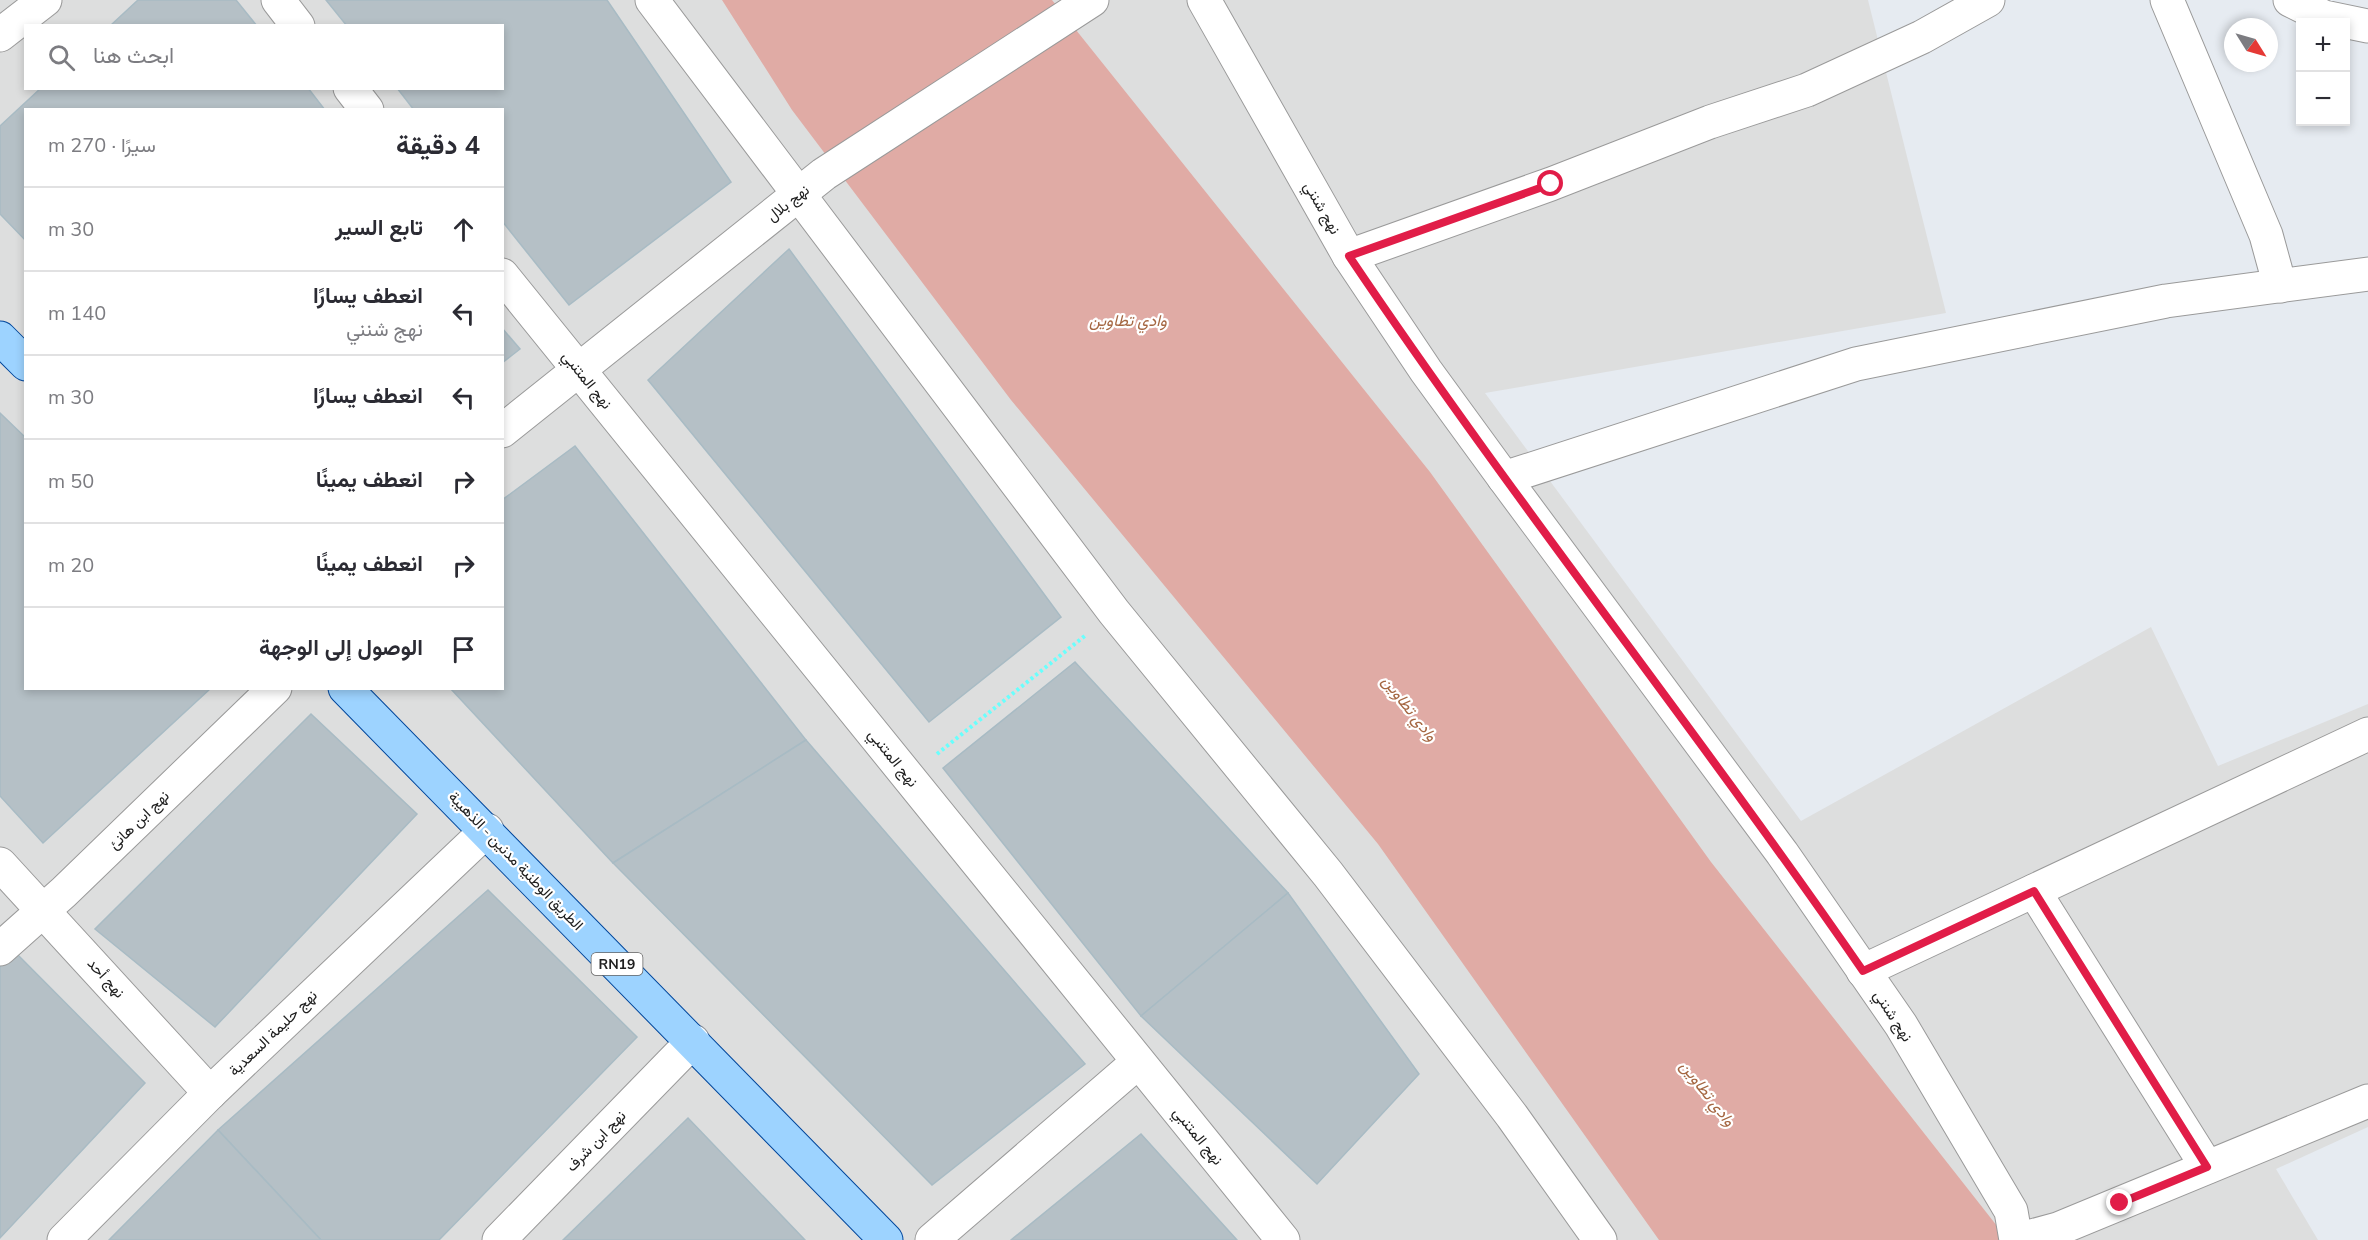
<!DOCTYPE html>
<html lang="ar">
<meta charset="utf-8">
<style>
body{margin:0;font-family:"Nunito Sans",Vazirmatn,sans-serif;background:#f2f2f3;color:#2b2b33;direction:rtl}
.controls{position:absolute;right:18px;top:18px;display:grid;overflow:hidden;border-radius:0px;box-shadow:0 3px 9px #0003}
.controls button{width:54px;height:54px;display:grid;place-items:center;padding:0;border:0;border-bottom:2px solid #e1e1e2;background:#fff;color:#2b2b33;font:30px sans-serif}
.compass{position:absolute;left:2224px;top:18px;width:54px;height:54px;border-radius:50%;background:#fff;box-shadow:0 3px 9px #0003;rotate:127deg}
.stop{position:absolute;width:18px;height:18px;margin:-14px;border:4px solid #e11d48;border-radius:50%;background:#fff}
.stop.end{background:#e11d48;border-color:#fff;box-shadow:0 2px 6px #0008}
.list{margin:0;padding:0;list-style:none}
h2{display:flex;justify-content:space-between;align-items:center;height:78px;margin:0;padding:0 24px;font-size:26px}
h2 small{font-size:20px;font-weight:400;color:#7c7c81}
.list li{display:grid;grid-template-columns:39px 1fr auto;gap:18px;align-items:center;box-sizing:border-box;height:84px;padding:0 24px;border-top:2px solid #e1e1e2}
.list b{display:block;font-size:22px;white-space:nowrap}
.list p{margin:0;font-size:20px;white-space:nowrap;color:#7c7c81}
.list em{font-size:20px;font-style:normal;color:#7c7c81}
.icon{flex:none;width:33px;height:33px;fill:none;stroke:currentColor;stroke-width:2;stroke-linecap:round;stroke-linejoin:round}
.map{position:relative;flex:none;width:2368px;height:1240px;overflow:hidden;direction:ltr}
.search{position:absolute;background:#fff;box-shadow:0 3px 9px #0003;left:24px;top:24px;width:480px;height:66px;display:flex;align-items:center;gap:15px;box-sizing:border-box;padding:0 21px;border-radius:0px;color:#7c7c81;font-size:22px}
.panel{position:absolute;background:#fff;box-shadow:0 3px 9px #0003;left:24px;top:108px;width:480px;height:582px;border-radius:0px;direction:rtl}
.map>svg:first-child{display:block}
.residential{fill:#dddede;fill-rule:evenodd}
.water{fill:#e0aba5}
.building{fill:#b5c0c6;stroke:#a8bbc4;stroke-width:1.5}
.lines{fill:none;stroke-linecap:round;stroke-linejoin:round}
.minor-casing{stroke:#9a9a9a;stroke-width:35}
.major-casing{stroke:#00469c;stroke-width:35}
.path{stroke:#69fffd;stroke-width:4;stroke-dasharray:3 3;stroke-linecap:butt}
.minor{stroke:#fff;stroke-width:33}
.major{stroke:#9dd3ff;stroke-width:33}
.route{stroke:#e11d48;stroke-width:8}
.labels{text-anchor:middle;stroke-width:4.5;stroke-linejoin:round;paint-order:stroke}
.shield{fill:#fff;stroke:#636363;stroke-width:1.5}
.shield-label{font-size:14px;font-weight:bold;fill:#202020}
.street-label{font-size:15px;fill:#202020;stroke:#fff}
.water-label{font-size:16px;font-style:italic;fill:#a56742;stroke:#fff}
</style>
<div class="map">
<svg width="2368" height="1240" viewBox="0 0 2368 1240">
<rect width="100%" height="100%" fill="#e6ebf1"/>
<path class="residential" d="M0,0h1868l78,313 -461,80 316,428 350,-194 67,139 150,-62v423l-92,42 42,71h-2318zM26,26h476v62h-476zM26,110h476v578h-476z"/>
<path class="water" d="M722,0h330l378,472 281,390 297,378h-349l-281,-396 -367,-444 -219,-290z"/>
<g class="building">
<path d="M138,0h98l21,26h-147z"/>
<path d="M326,0h281l124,182 -162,123 -67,-84v-111h-88l-17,-22h105v-62h-155z"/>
<path d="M41,88h267l17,22h-299v131l-26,-27v-88z"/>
<path d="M789,249l272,368 -132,105 -281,-342z"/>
<path d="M502,328l18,21 -18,14z"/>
<path d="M0,413l26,25v250h185l-168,155 -43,-47z"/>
<path d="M575,446l231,294 -193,123 -163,-175h52v-188z"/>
<path d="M1075,662l213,231 -147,123 -198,-248z"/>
<path d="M311,714l106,100 -202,213 -120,-98z"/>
<path d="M806,740l279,324 -153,121 -319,-322z"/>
<path d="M488,890l149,147 -198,203h-118l-103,-110z"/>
<path d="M1288,893l131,181 -102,110 -176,-168z"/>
<path d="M9,946l136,137 -145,155v-281z"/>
<path d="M688,1118l117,122h-242z"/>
<path d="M218,1130l103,110h-212z"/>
<path d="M1141,1134l96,106h-226z"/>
</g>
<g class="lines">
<g class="minor-casing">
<g id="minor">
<path d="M278,0l20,26"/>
<path d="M652,0l462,612 214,262 184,242 88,124"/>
<path d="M1204,0l145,256 77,115 78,107 278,375 119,172 110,186 5,29"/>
<path d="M2167,0l99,235 14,51"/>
<path d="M2290,0l34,17 44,9"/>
<path d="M0,35l45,-35"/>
<path d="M350,88l17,22"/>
<path d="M1349,256l202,-72 159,-62 97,-32 115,-53 66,-37"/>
<path d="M502,275l781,965"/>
<path d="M502,431l322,-257 268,-174"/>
<path d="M1504,478l352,-114 310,-63 202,-27"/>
<path d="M0,864l210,229"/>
<path d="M2034,891l173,276"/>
<path d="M0,949l64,-57 211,-204"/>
<path d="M1863,971l505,-237"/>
<path d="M64,1240l146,-147 277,-263"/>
<path d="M499,1240l194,-199"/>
<path d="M932,1240l206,-178"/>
<path d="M2017,1240l41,-11 310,-128"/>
</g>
</g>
<g class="major-casing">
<g id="major">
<path d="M0,338l26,26"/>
<path d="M345,688l541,552"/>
</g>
</g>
<path class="path" d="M937,754l149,-119"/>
<use href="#minor" class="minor"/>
<use href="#major" class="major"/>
</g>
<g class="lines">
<path class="route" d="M1551,184l-202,72c164,244 347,473 514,715l171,-80 173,276 -87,36"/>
</g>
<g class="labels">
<rect class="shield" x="591.5" y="953" width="51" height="22" rx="4.5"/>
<g class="shield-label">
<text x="617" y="969">RN19</text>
</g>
<g class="street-label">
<text transform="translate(788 203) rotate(-38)" y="5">نهج بلال</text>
<text transform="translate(1322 208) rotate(60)" y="5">نهج شنني</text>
<text transform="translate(587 380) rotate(51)" y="5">نهج المتنبي</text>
<text transform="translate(893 758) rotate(51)" y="5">نهج المتنبي</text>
<text transform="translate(139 820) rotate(-44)" y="5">نهج ابن هانئ</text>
<text transform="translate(516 861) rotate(46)" y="5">الطريق الوطنية مدنين - الذهيبة</text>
<text transform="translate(106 978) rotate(48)" y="5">نهج أحد</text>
<text transform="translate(1893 1016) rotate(57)" y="5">نهج شنني</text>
<text transform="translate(273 1033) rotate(-44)" y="5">نهج حليمة السعدية</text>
<text transform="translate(1198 1136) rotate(51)" y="5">نهج المتنبي</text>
<text transform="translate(596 1141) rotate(-46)" y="5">نهج ابن شرف</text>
</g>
<g class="water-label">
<text x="1128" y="326">وادي تطاوين</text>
<text transform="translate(1410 708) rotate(52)" y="6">وادي تطاوين</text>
<text transform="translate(1708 1093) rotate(52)" y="6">وادي تطاوين</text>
</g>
</g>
</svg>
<div class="controls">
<button>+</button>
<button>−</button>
</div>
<svg class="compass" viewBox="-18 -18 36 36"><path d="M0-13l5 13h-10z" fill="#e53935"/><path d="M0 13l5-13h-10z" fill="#7c7c81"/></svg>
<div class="stop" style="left:1551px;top:184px"></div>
<div class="stop end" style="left:2120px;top:1203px"></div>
<div class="search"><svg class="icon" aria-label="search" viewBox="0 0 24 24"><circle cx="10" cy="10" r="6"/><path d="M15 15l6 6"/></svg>ابحث هنا</div>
<section class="panel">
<h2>4 دقيقة<small>سيرًا · 270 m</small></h2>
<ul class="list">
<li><svg class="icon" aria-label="ahead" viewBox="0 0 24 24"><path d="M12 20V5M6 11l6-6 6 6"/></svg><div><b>تابع السير</b></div><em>30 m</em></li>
<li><svg class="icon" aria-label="left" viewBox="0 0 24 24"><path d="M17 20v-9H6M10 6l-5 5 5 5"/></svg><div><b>انعطف يسارًا</b><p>نهج شنني</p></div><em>140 m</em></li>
<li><svg class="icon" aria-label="left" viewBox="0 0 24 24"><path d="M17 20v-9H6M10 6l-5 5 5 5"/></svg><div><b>انعطف يسارًا</b></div><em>30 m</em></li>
<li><svg class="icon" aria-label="right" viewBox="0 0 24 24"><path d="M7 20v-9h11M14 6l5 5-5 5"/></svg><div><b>انعطف يمينًا</b></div><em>50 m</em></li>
<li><svg class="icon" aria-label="right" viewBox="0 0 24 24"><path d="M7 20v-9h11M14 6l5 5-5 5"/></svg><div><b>انعطف يمينًا</b></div><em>20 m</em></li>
<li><svg class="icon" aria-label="arrive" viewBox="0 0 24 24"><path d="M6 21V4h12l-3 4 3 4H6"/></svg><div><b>الوصول إلى الوجهة</b></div></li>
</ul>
</section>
</div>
